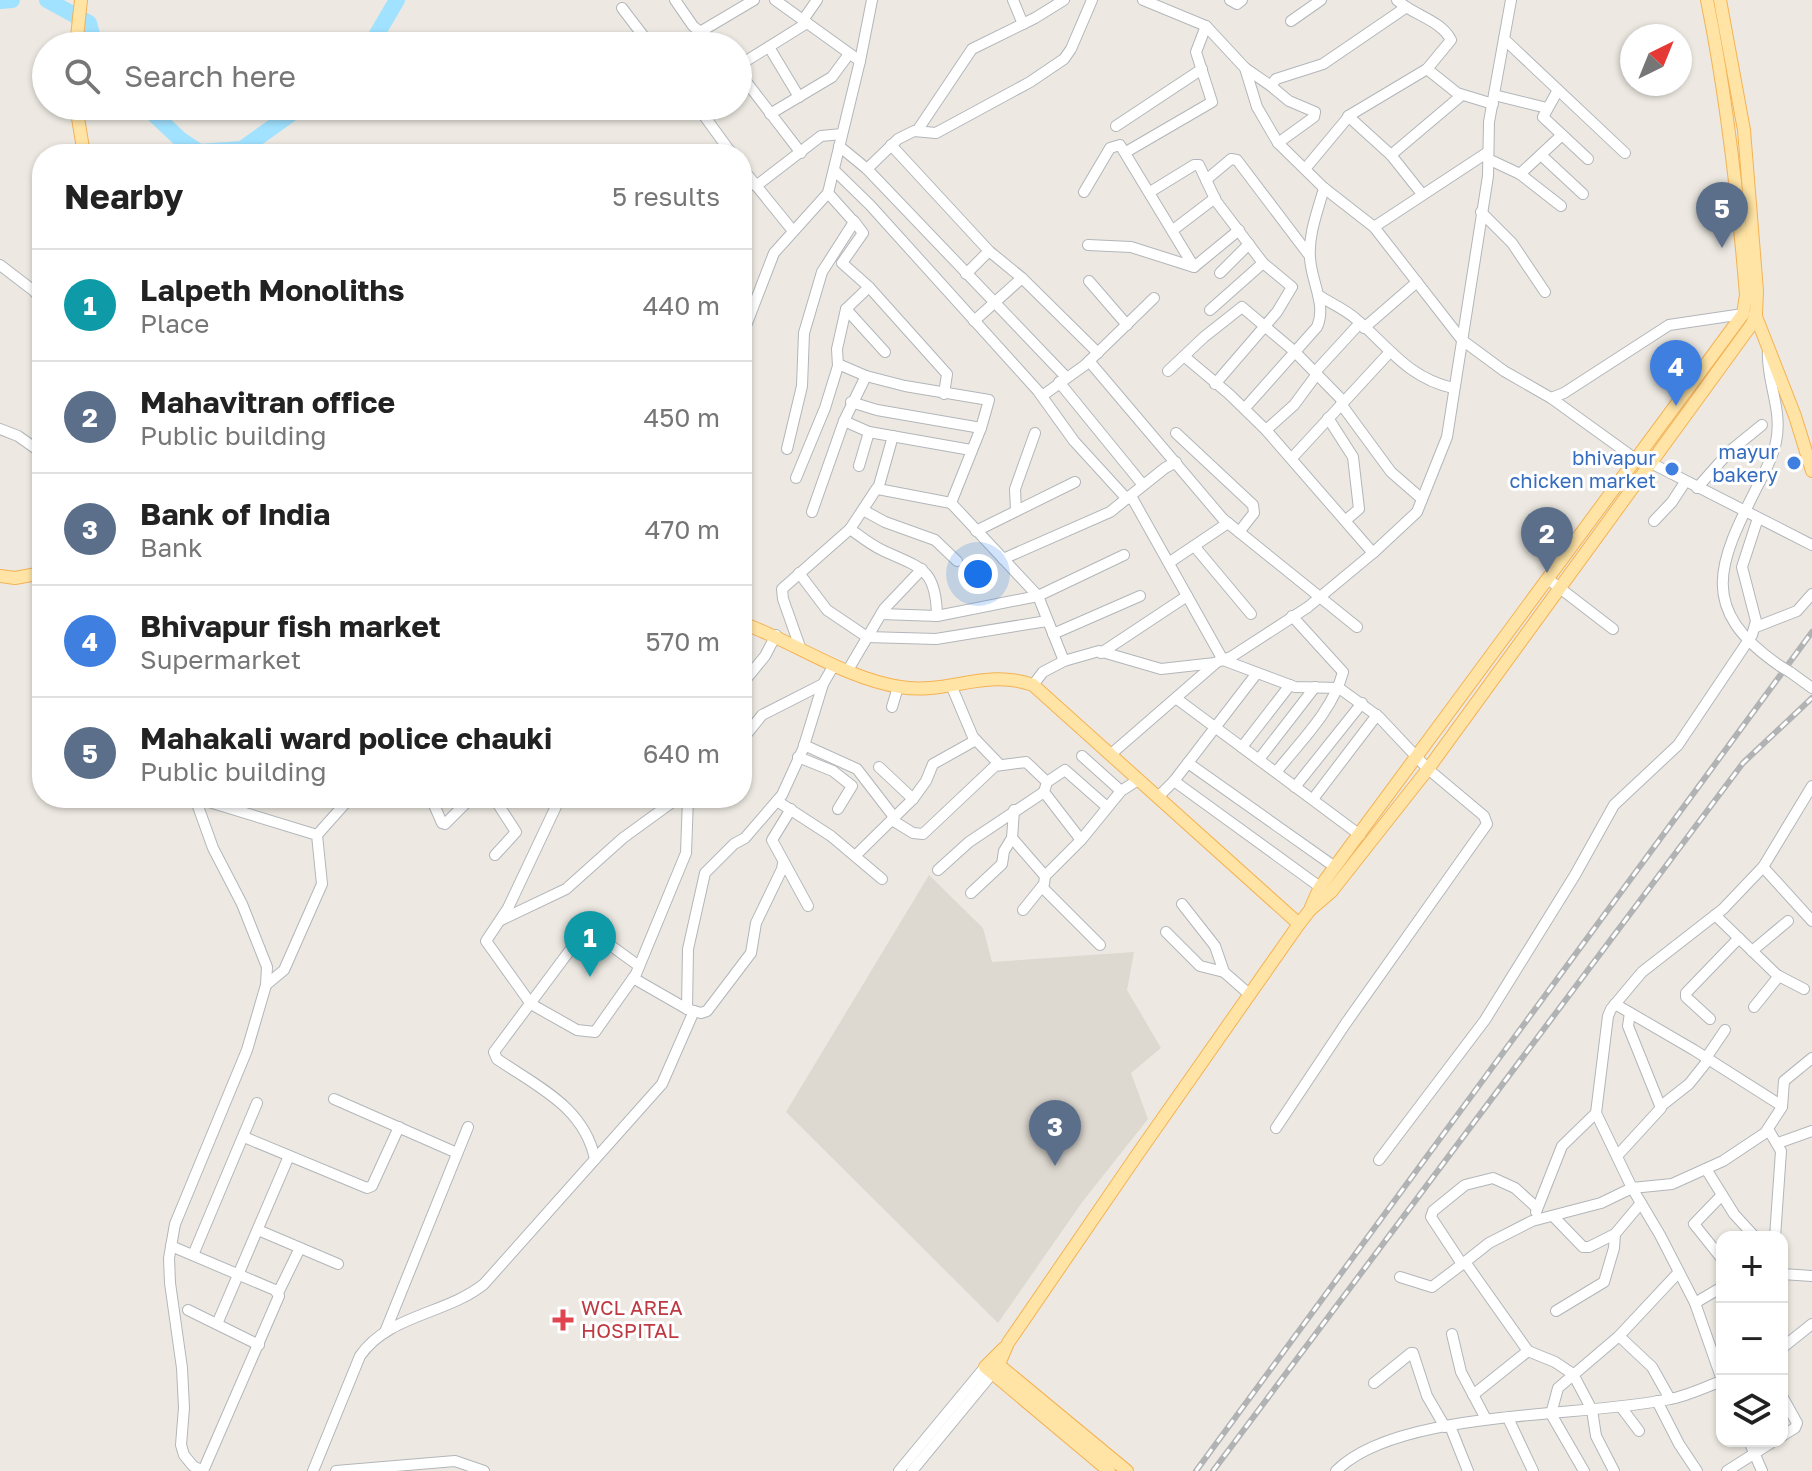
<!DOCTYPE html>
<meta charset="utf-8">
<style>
body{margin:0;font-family:"Golos Text",sans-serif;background:#f6f6f6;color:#222}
.controls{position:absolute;right:24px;bottom:24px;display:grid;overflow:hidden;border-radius:16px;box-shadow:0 2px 6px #0004}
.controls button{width:72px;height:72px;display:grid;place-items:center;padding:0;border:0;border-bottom:2px solid #e0e0e0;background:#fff;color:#222;font:40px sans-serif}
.compass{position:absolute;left:1620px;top:24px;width:72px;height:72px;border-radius:50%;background:#fff;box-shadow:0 2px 6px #0004;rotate:43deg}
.you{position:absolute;left:978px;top:574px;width:28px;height:28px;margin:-20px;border:6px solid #fff;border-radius:50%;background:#1a73e8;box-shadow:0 0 0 12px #1a73e833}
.badge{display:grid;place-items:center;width:52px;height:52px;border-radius:50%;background:#111827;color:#fff;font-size:26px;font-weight:700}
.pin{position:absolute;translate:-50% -66px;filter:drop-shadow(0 2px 4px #0008)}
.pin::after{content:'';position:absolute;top:42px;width:28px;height:24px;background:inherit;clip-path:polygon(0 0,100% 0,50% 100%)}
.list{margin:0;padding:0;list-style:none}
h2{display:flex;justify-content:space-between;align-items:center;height:104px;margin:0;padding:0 32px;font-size:34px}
h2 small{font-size:26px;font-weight:400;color:#767676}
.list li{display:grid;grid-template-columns:52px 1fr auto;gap:24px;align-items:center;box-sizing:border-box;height:112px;padding:0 32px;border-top:2px solid #e0e0e0}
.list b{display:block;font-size:30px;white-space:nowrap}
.list p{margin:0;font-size:26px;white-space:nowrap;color:#767676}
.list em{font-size:26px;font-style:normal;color:#767676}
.icon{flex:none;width:44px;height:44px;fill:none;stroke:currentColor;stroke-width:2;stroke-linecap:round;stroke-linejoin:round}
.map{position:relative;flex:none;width:1812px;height:1471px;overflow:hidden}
.search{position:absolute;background:#fff;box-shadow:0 2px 6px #0004;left:32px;top:32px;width:720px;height:88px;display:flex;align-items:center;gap:20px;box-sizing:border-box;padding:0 28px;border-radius:44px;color:#767676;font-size:30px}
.panel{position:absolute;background:#fff;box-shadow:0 2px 6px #0004;left:32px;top:144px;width:720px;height:664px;border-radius:32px}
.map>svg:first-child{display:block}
.education{fill:#ddd8d0}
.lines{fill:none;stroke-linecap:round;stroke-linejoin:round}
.river{stroke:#a0e2ff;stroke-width:16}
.minor-casing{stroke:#b2b6ba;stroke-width:12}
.major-casing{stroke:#f4b254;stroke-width:14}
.minor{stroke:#fff;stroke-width:10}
.major{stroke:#ffe4a5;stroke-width:12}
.rail-casing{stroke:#b1b2b3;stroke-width:6}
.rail{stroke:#fff;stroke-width:3;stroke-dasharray:9;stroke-linecap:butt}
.minor-bridge-casing{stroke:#b2b6ba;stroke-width:12;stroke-linecap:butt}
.minor-bridge{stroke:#fff;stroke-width:10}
.shop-dot{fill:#3f7fe0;stroke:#fff;stroke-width:3}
.health-dot{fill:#e0444e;stroke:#fff;stroke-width:3}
.labels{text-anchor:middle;stroke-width:6;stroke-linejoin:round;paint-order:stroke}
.shop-label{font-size:20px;fill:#366cbe;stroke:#fff;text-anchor:end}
.health-label{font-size:20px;fill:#be3a42;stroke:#fff;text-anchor:start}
</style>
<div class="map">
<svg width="1812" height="1471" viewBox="0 0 1812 1471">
<rect width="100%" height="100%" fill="#ede9e2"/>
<path class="education" d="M929,875l54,53 9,34 142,-10 -7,38 34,58 -30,25 17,46 -65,82 -85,122 -212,-211z"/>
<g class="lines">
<g class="river">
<path d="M47,0l42,23 6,23"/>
<path d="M0,1l12,-1"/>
<path d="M370,46l27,-46"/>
<path d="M145,106l36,34 18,12 43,-3 60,-43"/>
</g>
<g class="minor-casing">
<g id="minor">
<path d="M675,0l18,26 7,6 54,-32"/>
<path d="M775,0l85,61"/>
<path d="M1013,0l10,24"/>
<path d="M1143,0l63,26 39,42 12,39 21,36 46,45 50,39 88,113 42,31 47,27 86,62"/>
<path d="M1230,0l7,4 5,-4"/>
<path d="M622,8l29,38"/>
<path d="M803,20l14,-20"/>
<path d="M1291,21l30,-21"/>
<path d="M1504,39l121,114"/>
<path d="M769,47l30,50"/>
<path d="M738,66l69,-43"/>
<path d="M1245,68l26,18 5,-7 47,-15 82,-56"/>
<path d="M1427,69l30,24 36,11"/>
<path d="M738,71l63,82"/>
<path d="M1271,86l18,15 26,11 -1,5 -36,26"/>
<path d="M1558,90l-15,27 45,42"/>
<path d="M1494,95l53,13"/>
<path d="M697,106l35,48"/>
<path d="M770,114l62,-37 17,-23"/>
<path d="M1348,116l43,39 31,39"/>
<path d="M1116,126l86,-57"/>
<path d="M917,131l55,-82 63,-31 29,-18"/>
<path d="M891,145l98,106 33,27 76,75"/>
<path d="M839,146l28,23 199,208"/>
<path d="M1126,152l86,-50 -16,-50 10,-26"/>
<path d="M1391,155l71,-60"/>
<path d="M1541,155l42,39"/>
<path d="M1488,159l32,15 41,32"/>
<path d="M742,168l51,63"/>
<path d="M867,169l31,-30 16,-8 22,2 94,-51 34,-23 7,-10 21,-49"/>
<path d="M1305,169l45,-54 77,-46 24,-29c-10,-20 -38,-25 -54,-40"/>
<path d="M834,170l36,35 168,186 36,50 53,58"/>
<path d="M1520,174l42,-39"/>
<path d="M1206,180l25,-21 6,1 72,95"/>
<path d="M756,186l65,-50 21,-2"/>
<path d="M1084,192l26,-44 10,-3 74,122"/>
<path d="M1150,192l44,-27h5l17,36 47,62 29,24 -15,25 -62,72"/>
<path d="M1481,212l31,31 33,49"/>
<path d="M854,221l9,12 -21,30 27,24 78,87 -3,20"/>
<path d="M1374,227l114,-75"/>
<path d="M1173,230l42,-32"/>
<path d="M1088,245l43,2 63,20 45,-37"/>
<path d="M0,265l34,26 8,10"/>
<path d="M1220,273l29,-29"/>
<path d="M966,274l23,-23"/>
<path d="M1089,281l38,44"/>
<path d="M1318,295c12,8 27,14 38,24 33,28 52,59 97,69"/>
<path d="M846,309l39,43"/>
<path d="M1210,310l53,-47"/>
<path d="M974,321l48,-43"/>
<path d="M1364,328l53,-46"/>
<path d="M742,336l32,-83 54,-60 32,-132 12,-61"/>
<path d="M1768,351c-2,30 15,58 8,91 -3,16 -12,31 -19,45 -39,77 -60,122 23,179"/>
<path d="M1185,357l44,37 37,36 107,123"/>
<path d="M1089,361l134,158 134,108"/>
<path d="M838,364l28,12 39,10 84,14 -8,28 -30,75 87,93 26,65"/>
<path d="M1168,371l36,-34 38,-30 52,44 50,51"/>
<path d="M1315,372l45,-49"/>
<path d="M1059,382l84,103"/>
<path d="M1042,396l43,-31 69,-67"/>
<path d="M1551,398l13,-5 105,-68 74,-11"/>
<path d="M851,402l26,8 104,18"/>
<path d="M1341,404l50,68 31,27"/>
<path d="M1245,408l72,-81c10,-22 -6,-46 -7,-69 -2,-23 8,-48 14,-70"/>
<path d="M1328,418l25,39 6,52 -13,11"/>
<path d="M844,421l25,11 102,18"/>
<path d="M0,429l18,7 24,17"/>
<path d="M1266,430l28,-25 23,-31"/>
<path d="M1176,433l77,72 1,8 -15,19"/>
<path d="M893,436l-15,53 73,14"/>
<path d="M787,449l15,-63 2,-53 18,-61 32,-50 -26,-29"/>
<path d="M1292,458l97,-105"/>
<path d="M1645,460l167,85"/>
<path d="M859,466l10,-34"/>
<path d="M796,478l29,-70 13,-42 -1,-17 9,-40 23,-22"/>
<path d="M1697,488l33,-37 32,-26"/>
<path d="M1131,496l92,164 72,27 44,1 40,29 49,52 56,47 3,8 -141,199 -70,105"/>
<path d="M863,510l22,12 50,18 22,21"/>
<path d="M1016,511l-1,-22 20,-56"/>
<path d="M812,512l32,-91 22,-45"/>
<path d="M1654,521l18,-19 13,-20"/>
<path d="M850,529c10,7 21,16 32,21 38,18 54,17 55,66"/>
<path d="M976,531l99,-49"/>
<path d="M1195,547l56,67"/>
<path d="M1003,559l107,-47 55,-44 11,-6"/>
<path d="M1170,562l58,-39"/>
<path d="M799,573l28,37 40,27 69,2 111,-18"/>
<path d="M1548,579l65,50"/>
<path d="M881,614l56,2 101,-20 86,-41"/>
<path d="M1756,627l41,-16 15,-17"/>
<path d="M1053,634l87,-38"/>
<path d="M800,647l-17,-48 -1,-10 68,-60 27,-41"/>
<path d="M1101,653l86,-57"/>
<path d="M848,670l36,-61 38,-40"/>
<path d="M1790,672l22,16"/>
<path d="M742,684l23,-28 11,-21"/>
<path d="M951,685l22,52 26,27"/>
<path d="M1033,685l10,-13 21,-11 35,-10 62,18 54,-6"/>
<path d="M1177,699l183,136"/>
<path d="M892,707l6,-20"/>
<path d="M742,740l20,-25 61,-31 11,-19"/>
<path d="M804,745l53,24 37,48"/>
<path d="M1242,747l48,-62"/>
<path d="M1110,755l107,-93 14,-5 77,-50 65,-54 44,-41 30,-75 41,-261 1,-54 22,-122"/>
<path d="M1082,756l39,35"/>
<path d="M798,757l35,14 19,15 -14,23"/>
<path d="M1260,758l55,-71"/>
<path d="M1188,763l147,104"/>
<path d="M879,767l34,32"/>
<path d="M1277,771c24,-30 56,-61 66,-99l-51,-56"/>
<path d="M1174,781l146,106"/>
<path d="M1047,782l18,-12 42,37"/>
<path d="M1295,787l67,-84"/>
<path d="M1158,797l16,-16 83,-108"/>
<path d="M195,798l18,50 29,56 25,63 -1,18 -19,65 -72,174 -6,34 1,25 12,85 2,40 -3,37 3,10 9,11 10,5"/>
<path d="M196,798l121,37 5,49 -38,86 -18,15"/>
<path d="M431,798l11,25 3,1 26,-26"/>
<path d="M494,798l22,34 -21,23"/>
<path d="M560,798l-52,110 -22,33 45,63 46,26 18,2 41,-58 50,-121 2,-55"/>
<path d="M1313,799l64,-84"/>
<path d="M777,801l54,35 51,43"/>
<path d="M791,809l-19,31 36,66"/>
<path d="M892,820l21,13 10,1 72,-68 31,-4 21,20 -3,10 37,48"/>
<path d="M317,835l33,-37"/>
<path d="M1012,838l33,38 -1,8 -21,26"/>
<path d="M856,855l57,-56 13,-18 7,-17 43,-24"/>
<path d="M1763,867l49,54"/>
<path d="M938,870l31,-28 75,-50"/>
<path d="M1045,876l36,-36 40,-49 17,-11"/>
<path d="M1042,887l58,58"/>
<path d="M971,893l31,-29 2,-13 8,-13 2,-28"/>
<path d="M1182,904l33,42 9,26 25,22"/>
<path d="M1715,915l62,60 27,14"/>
<path d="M501,920l65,-31 57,-51 55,-40"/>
<path d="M1166,932l34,34 24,6"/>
<path d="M1752,951l36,-30"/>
<path d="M633,978l54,31 14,4 6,-2 44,-58 5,-30 26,-54 1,-6"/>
<path d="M1615,1004l79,46 88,56"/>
<path d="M1754,1007l25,-31"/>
<path d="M687,1009l1,-60 17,-76 29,-29 11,-6 37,-43 21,-46 20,-65"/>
<path d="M1710,1019l-24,-22v-4l53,-55"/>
<path d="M1706,1058l19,-28"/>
<path d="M334,1099l123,54"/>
<path d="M1661,1106l28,-22 20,-25"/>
<path d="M1768,1129l13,22 -6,86"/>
<path d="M244,1137l123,51 5,-2 27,-59"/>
<path d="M1778,1143l34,-12"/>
<path d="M1617,1156l44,-48 -33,-82 2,-13"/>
<path d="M595,1159c-11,-52 -57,-72 -98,-100l-3,-7 91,-122 3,-1 51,37"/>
<path d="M1379,1160l106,-140 90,-145 39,-70 64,-60 74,-110 4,-14 -14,-54 16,-49"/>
<path d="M1706,1169l28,45 21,23"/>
<path d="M1722,1195l-28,29 28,35"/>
<path d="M1536,1212l26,-66 34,-33"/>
<path d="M1553,1216l30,31h6l26,-13"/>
<path d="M258,1230l80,34"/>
<path d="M171,1246l104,44 4,6 -76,175"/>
<path d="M193,1255l64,-152"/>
<path d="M1462,1264l-31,-47 2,-6 32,-26 28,-7 22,10 22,20"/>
<path d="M1782,1274l30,2"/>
<path d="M1400,1277l32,10 33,-25"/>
<path d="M278,1293l22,-45"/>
<path d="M1695,1303l27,-16"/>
<path d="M188,1310l71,35"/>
<path d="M1556,1311l48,-29 10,-34 1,-14 26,-31"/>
<path d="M217,1324l72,-168"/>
<path d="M385,1332l83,-205"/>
<path d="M1452,1334l9,38 25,47"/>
<path d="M1619,1336l33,31 18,32"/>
<path d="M1782,1348l30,-24"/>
<path d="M1722,1380l-27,-77 -35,-68 -28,-47 -36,-75 12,-97 3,-7 31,-37 81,-63 40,-42 49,-81"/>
<path d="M1374,1383l37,-30h2l14,43 18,31"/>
<path d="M1473,1395l55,-44"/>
<path d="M1782,1396l15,27 -2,5 -13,8"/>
<path d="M1657,1401l22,43 18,27"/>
<path d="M1621,1407l18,24"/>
<path d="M1508,1418l25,53"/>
<path d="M1450,1426l18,45"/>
<path d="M1749,1441l13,30"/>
<path d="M313,1471l47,-115c28,-41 87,-42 124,-72l178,-200 32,-73"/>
<path d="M336,1471l119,-10 29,10"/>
<path d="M899,1471l86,-104"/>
<path d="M912,1471l84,-102"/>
<path d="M1336,1471c61,-62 247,-53 334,-72 17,-3 35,-12 52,-18"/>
<path d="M1584,1471l-33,-57 7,-26 61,-52 59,-63"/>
<path d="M1614,1471l-18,-35 -4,-26 -19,-36 -18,-12 -27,-11 -63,-89 24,-19 43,-22 69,-18 31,-15 40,-4 51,-23 42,-28 17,-26 2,-26 28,-23"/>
<path d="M1727,1471l47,-30"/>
</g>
</g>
<g class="major-casing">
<g id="major">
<path d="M76,46l5,-46"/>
<path d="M76,106l8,48"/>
<path d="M1755,314l40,102 17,55"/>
<path d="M0,576l15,2 27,-5"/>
<path d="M742,623c53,19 102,55 158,64 47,8 86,-19 133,-2l266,239"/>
<path d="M1311,907l9,-20 423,-573 3,-19c-8,-99 -19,-197 -39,-295"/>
<path d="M1004,1348l-19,19 124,104"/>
<path d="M994,1361l133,110"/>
<path d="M999,1364l9,-21 129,-188 162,-231 11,-14 21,-18 97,-123 324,-445 4,-10 1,-23 -13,-161 -24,-130"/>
</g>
</g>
<use href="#minor" class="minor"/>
<use href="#major" class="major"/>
<g class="rail-casing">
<g id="rail">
<path d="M1196,1471l616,-839"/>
<path d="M1213,1471l530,-708 69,-65"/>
</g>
</g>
<use href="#rail" class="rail"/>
<g class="minor-bridge-casing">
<path id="minor-bridge" d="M1780,666l10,6"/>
</g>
<use href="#minor-bridge" class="minor-bridge"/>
</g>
<g class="shop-dot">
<circle cx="1794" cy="463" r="8"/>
<circle cx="1672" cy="469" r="8"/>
</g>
<path class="health-dot" d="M559 1308h8v8h8v8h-8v8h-8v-8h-8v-8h8z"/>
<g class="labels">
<g class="shop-label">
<text x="1778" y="459">mayur<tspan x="1778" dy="23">bakery</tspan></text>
<text x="1656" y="465">bhivapur<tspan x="1656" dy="23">chicken market</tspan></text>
</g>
<g class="health-label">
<text x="581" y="1315">WCL AREA<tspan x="581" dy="23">HOSPITAL</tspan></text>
</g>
</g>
</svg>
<div class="controls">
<button>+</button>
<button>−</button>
<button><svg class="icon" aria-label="layers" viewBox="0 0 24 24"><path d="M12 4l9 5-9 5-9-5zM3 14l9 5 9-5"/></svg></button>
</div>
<svg class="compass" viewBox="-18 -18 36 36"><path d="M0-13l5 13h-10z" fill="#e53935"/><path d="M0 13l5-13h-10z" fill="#767676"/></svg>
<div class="you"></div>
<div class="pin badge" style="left:590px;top:977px;background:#0f9aa8">1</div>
<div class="pin badge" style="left:1547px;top:573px;background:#5c6f8a">2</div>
<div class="pin badge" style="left:1055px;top:1166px;background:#5c6f8a">3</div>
<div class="pin badge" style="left:1676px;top:406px;background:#3f7fe0">4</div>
<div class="pin badge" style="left:1722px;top:248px;background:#5c6f8a">5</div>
<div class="search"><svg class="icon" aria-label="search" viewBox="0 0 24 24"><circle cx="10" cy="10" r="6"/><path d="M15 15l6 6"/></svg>Search here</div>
<section class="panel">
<h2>Nearby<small>5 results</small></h2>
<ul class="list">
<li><span class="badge" style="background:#0f9aa8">1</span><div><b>Lalpeth Monoliths</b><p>Place</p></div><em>440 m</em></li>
<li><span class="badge" style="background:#5c6f8a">2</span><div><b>Mahavitran office</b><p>Public building</p></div><em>450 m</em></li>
<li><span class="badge" style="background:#5c6f8a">3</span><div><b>Bank of India</b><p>Bank</p></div><em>470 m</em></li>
<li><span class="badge" style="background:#3f7fe0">4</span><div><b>Bhivapur fish market</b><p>Supermarket</p></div><em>570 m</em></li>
<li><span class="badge" style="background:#5c6f8a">5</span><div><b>Mahakali ward police chauki</b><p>Public building</p></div><em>640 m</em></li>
</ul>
</section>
</div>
